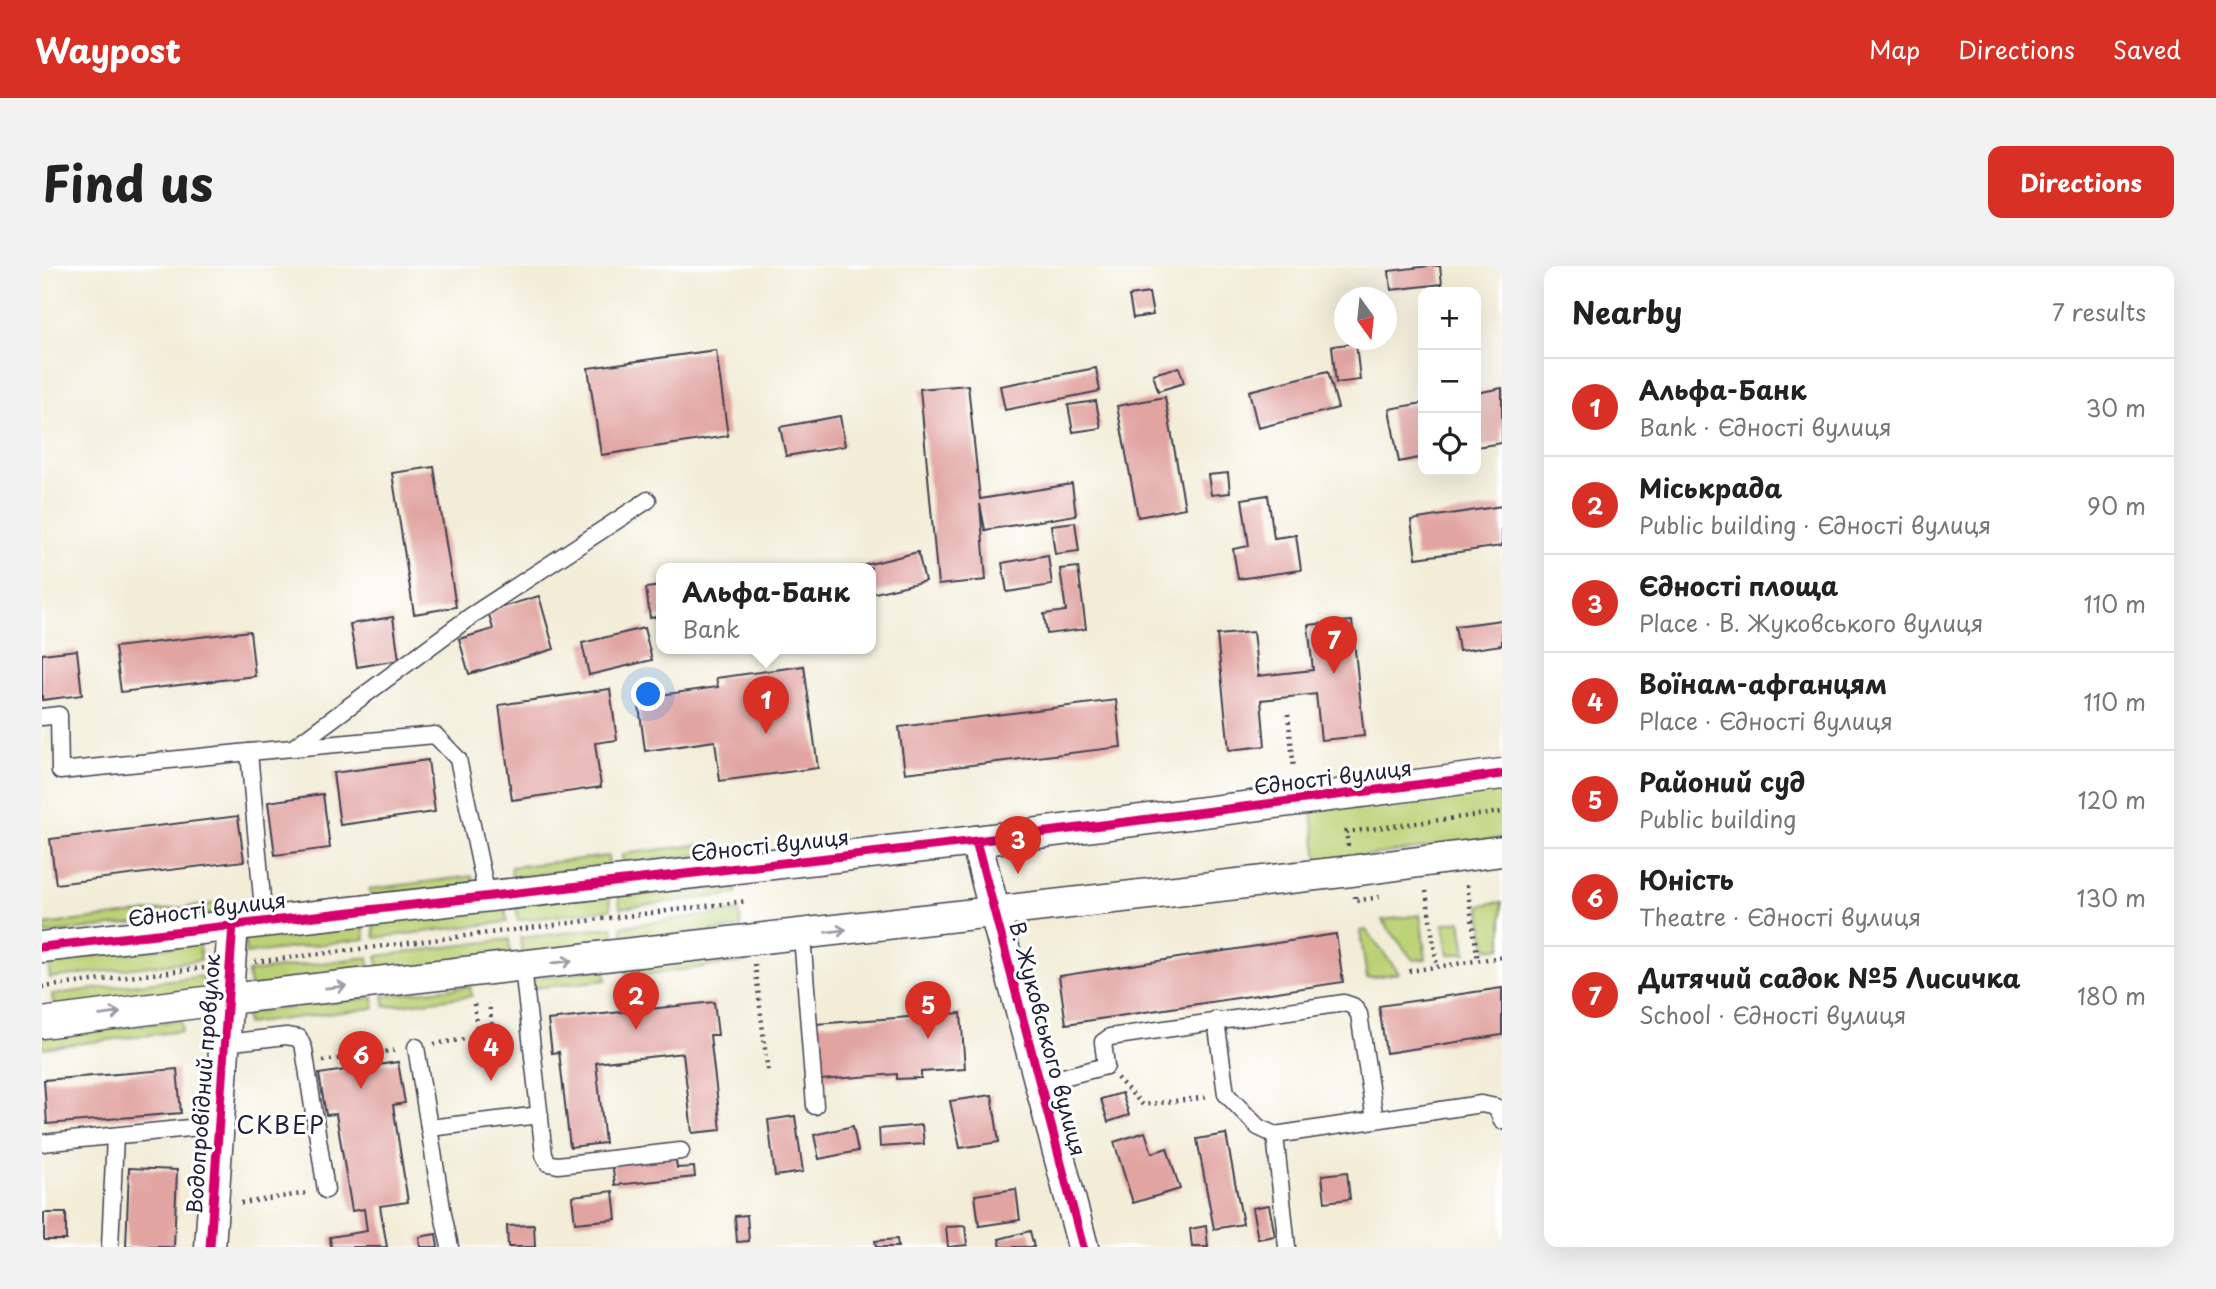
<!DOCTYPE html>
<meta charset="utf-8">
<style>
body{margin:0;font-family:"Playpen Sans",sans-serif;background:#f2f2f2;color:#222}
.controls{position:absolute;right:21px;top:21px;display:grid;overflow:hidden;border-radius:14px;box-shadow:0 7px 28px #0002}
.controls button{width:63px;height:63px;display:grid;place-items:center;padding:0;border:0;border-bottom:2px solid #e0e0e0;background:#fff;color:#222;font:35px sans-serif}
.compass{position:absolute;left:1292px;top:21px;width:63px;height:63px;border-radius:50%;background:#fff;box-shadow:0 7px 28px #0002;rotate:165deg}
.you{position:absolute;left:607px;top:429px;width:24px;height:24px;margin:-18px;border:5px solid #fff;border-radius:50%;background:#1a73e8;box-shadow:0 0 0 10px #1a73e833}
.badge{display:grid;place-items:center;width:46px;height:46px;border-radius:50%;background:#d93025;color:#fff;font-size:23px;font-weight:700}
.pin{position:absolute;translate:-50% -58px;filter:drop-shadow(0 2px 4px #0008)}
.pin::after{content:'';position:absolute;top:37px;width:24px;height:21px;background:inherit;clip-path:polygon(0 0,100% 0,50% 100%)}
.popup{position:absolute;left:614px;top:297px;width:220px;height:91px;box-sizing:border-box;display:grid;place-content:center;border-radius:14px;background:#fff;filter:drop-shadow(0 2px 5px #0005);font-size:23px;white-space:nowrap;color:#767676}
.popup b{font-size:26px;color:#222}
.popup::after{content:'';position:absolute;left:50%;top:100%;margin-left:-14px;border:14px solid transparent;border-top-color:#fff}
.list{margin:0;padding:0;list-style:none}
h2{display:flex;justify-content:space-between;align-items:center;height:91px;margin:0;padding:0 28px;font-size:30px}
h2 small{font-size:23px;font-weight:400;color:#767676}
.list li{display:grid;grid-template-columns:46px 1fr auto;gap:21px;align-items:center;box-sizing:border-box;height:98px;padding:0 28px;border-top:2px solid #e0e0e0}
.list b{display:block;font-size:26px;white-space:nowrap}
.list p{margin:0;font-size:23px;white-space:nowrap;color:#767676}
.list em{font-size:23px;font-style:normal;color:#767676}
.icon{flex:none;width:38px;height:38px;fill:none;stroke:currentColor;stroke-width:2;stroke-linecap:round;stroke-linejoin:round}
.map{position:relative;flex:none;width:1460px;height:981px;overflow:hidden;border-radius:14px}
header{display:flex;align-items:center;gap:42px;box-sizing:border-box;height:98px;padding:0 35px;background:#d93025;color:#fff}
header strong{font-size:33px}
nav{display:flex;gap:38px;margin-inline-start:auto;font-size:24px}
.intro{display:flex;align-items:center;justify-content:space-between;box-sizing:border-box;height:168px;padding:0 42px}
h1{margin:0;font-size:49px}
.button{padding:18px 32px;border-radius:14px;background:#d93025;color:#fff;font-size:24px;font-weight:700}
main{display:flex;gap:42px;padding:0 42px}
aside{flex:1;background:#fff;border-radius:14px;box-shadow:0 7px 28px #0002}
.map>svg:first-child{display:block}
.green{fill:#bbd175;stroke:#6e7a58;stroke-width:2}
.building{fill:#e1a4a1}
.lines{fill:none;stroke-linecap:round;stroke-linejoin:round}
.lane-casing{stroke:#414053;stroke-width:19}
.street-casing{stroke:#414053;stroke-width:33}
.path{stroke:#414053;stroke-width:4.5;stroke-dasharray:2 5;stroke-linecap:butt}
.lane{stroke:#fff;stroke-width:16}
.street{stroke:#fff;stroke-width:30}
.cycleway-casing{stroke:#fff;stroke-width:13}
.cycleway{stroke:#d6006c;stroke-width:9}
.oneway{stroke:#9c9ca7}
.labels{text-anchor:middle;stroke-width:6;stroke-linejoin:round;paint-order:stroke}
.street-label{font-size:21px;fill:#22223b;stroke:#fff}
.quarter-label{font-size:24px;letter-spacing:2px;fill:#22223b;stroke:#fff}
</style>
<header>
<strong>Waypost</strong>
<nav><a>Map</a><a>Directions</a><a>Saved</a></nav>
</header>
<div class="intro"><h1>Find us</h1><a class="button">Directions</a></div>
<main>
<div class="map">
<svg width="1460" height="981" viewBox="0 0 1460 981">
<rect width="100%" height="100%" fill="#fff"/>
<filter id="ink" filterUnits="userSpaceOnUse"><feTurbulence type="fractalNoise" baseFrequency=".0143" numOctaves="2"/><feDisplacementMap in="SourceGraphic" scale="14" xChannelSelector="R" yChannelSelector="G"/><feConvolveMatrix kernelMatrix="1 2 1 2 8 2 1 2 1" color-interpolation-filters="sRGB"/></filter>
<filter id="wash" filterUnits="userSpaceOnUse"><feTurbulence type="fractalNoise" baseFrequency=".00686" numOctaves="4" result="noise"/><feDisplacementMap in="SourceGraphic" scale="28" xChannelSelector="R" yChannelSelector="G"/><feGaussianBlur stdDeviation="1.57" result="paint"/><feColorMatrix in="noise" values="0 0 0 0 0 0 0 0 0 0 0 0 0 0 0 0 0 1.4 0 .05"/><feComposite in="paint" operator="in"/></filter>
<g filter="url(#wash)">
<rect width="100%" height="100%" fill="#f3edd8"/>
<g class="green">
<path d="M1460,519v53l-184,24 -6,-51z"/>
<path d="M670,577l2,10 -91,11 -1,-10z"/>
<path d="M566,590l1,9 -97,13 -1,-11z"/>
<path d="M430,610l2,10 -103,13 -2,-10z"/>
<path d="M693,611l2,17 -117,14 -2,-17z"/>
<path d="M567,627l2,16 -93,12 -2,-17z"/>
<path d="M1460,636v45l-15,2 -7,-44z"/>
<path d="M176,637l1,10 -174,21 -2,-9z"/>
<path d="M463,639l2,17 -132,16 -2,-17z"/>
<path d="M697,645l2,17 -117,14 -2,-16z"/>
<path d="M1378,649l6,44 -13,1 -31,-40z"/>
<path d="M1419,655l5,32 -18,2 -5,-31z"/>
<path d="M321,657l2,16 -119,15 -2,-17z"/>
<path d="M571,661l2,17 -93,11 -2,-17z"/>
<path d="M1324,664l33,43 -32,5 -7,-47z"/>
<path d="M467,673l2,18 -132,16 -2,-17z"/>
<path d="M157,678l2,16 -151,18 -2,-17z"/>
<path d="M702,686l1,10 -118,15 -2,-10z"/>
<path d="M326,691l2,17 -120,14 -2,-16z"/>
<path d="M563,703l1,11 -73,8 -2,-10z"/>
<path d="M161,710l2,17 -151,18 -2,-17z"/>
<path d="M428,720l2,10 -87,11 -2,-11z"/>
<path d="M331,731l1,11 -127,16 -2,-11z"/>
<path d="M139,754l1,11 -140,17v-11z"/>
</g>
<g id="blocks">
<g class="building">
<path d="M1387,0h11l2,18 -51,6 -2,-19z"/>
<path d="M1107,27l4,22 -20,3 -4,-22z"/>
<path d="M1314,77l4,37 -24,3 -4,-37z"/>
<path d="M674,84l12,86 -127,19 -13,-87z"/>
<path d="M1137,101l5,16 -26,8 -5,-17z"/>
<path d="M1054,102l4,23 -95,19 -5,-24z"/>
<path d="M1286,105l10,37 -80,20 -9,-37z"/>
<path d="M926,119l12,114 92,-15 4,31 -91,15 -5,-26 6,76 -48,5 -18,-196z"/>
<path d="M1460,122v55l-26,4v-54z"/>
<path d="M1123,131l20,111 -47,9 -21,-111z"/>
<path d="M1054,135l5,27 -28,4 -5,-27z"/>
<path d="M1381,137v54l-24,5 -10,-53z"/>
<path d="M798,150l5,30 -59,10 -6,-29z"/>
<path d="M392,201l22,140 -42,7 -22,-141z"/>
<path d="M1186,207l2,20 -19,2 -3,-20z"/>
<path d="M1226,229l6,43 22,-3 5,35 -63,9 -5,-30 16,-3 -7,-47z"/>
<path d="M1460,240v40l-86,12 -5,-38z"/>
<path d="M1033,256l4,29 -24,3 -4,-29z"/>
<path d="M876,286l7,29 -54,13v-26h-17z"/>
<path d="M1006,289l4,30 -45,7 -5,-29z"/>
<path d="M1036,301l8,62 -39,5 -3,-20 22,-3 -6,-42z"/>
<path d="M619,320v30l-11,2 -4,-30z"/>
<path d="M497,330l15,53 -85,25 -10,-35 34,-10 -5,-18z"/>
<path d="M351,351l6,43 -42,7 -7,-43z"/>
<path d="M1460,354v25l-43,6 -4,-25z"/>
<path d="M1310,355l12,115 -43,4 -5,-46 -55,6 4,46 -36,4 -12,-115 36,-3 5,44 55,-6 -5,-45z"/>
<path d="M602,362l8,32 -63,15 -7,-32z"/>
<path d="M208,365l5,45 -134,16 -6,-45z"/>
<path d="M35,384l5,45 -40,5v-46z"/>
<path d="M762,400l14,102 -98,13 -5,-40 -70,10 -7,-53 80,-11 -2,-9z"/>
<path d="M568,423l7,51 -22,3 6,44 -89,13 -13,-95z"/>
<path d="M1074,434l5,47 -216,26 -6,-46z"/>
<path d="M386,494l7,52 -95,13 -7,-52z"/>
<path d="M281,528l7,54 -55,7 -7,-53z"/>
<path d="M196,550l6,45 -188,23 -6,-45z"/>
<path d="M1294,668l7,48 -277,42 -7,-48z"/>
<path d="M1460,722v47l-116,18 -7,-47z"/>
<path d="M672,736l4,33h-8l11,95 -29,3 -9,-80 -87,10 9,80 -35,4 -11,-95 -7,1 -4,-33z"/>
<path d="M919,747l4,56 -44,3v6l-24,1v-5l-76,6 -5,-56z"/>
<path d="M356,796l7,41 -12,2 15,97 -28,4 7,41h-56l-1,-10 37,-6 -3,-22 -12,2 -16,-97 -10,1 -7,-41z"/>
<path d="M135,803l4,44 -134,11 -3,-44z"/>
<path d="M1080,827l7,22 -21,7 -7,-23z"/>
<path d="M950,829l7,47 -39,6 -10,-47z"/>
<path d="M753,850l8,56 -28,4 -7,-56z"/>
<path d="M880,859l2,19 -44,3 -1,-18z"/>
<path d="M811,860l5,25 -39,8 -5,-24z"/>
<path d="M1103,866l7,21 15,-5 13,41 -47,14 -19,-61z"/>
<path d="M1184,868l17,90 -29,5 -17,-90z"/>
<path d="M633,889l2,13 17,-1 1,10 -80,8 -3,-23z"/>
<path d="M87,902l48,2 -3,77h-48z"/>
<path d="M1305,906l3,27 -25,3 -3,-27z"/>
<path d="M974,923l4,31 -41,6 -4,-31z"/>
<path d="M571,925l3,28 -41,4 -3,-27z"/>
<path d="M1227,939l6,31 -17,3 -6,-31z"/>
<rect x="2" y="947" width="22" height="27"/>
<path d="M705,949l2,26 -12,1 -2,-26z"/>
<path d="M492,959l1,22h-27l-1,-21z"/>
<path d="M923,960l2,19 -19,2 -2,-20z"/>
<path d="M1164,960l2,21h-16l-2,-18z"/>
<path d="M988,965l4,16h-33l-2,-8z"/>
<path d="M394,968l2,13h-18l-1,-10z"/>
<path d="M855,973l1,8h-22l-1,-6z"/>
</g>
</g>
</g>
<g filter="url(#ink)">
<use href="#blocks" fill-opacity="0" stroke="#414053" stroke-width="2"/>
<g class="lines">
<g class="lane-casing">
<g id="lane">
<path d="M0,451l17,-2 1,56 189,-19 15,169"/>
<path d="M251,482l178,-132 177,-116"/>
<path d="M207,486l186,-17 23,24 29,137"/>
<path d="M760,669l13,171"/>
<path d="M481,701l21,188 4,8 10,2 123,-14"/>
<path d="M1174,754l10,74 32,33 17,8"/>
<path d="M183,777l61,-7 13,2 5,11 22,141"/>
<path d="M374,781l27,167 7,33"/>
<path d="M998,817l66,-17 -3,-24 7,-5 234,-34 9,3 6,8 16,106"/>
<path d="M387,862l111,-13"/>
<path d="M0,877l177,-18"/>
<path d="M68,981l5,-111"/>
<path d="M1245,981l-12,-112 206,-31 15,3 6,14"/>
</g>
</g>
<g class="street-casing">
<g id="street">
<path d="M934,575l107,406"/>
<path d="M0,681l934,-106 526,-67"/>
<path d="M0,757l186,-24 1123,-128 151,-20"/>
<path d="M168,981l23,-323"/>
</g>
</g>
<g class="path">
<path d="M1246,448l6,55"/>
<path d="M1306,580l-2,-14 156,-20"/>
<path d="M1425,619l11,76"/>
<path d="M1384,625l11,76"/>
<path d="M1313,630v5l25,-4"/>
<path d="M213,696l492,-61"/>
<path d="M713,698l13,110"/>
<path d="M1367,705l93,-14"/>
<path d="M0,721l162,-19"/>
<path d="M432,738l8,66 15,-2 -8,-65"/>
<path d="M392,778l44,-7"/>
<path d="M281,795l75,-11"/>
<path d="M1075,812l26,27 65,-8"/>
<path d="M199,937l67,-10"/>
</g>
<use href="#lane" class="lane"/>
<use href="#street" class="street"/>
<g class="cycleway-casing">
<g id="cycleway">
<path d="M934,575l107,406"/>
<path d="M0,681l934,-106 526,-67"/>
<path d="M168,981l23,-323"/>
</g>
</g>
<use href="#cycleway" class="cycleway"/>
</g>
<defs><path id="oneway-shaft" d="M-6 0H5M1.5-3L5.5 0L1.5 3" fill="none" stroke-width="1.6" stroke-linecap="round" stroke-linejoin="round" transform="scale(1.75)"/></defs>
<g class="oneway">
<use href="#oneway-shaft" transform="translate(794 665) rotate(-7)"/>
<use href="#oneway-shaft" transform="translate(520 696) rotate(-6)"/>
<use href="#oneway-shaft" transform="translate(294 721) rotate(-6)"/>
<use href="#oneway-shaft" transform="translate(68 748) rotate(-7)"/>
</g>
</g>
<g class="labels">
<g class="street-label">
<text transform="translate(1291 512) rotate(-7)" y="7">Єдності вулиця</text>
<text transform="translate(728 580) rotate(-6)" y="7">Єдності вулиця</text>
<text transform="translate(165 644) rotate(-7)" y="7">Єдності вулиця</text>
<text transform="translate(1005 773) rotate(75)" y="7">В. Жуковського вулиця</text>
<text transform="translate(162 818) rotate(-86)" y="7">Водопровідний провулок</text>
</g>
<g class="quarter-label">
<text x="239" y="868">СКВЕР</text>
</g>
</g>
</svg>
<div class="controls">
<button>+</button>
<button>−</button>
<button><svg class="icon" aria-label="locate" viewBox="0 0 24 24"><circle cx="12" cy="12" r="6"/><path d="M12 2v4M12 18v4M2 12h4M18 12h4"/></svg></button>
</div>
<svg class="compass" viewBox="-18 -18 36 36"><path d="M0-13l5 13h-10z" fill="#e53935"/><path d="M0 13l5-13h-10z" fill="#767676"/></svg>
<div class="you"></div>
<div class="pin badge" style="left:724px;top:468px">1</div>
<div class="popup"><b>Альфа-Банк</b>Bank</div>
<div class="pin badge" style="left:594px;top:764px">2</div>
<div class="pin badge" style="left:976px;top:608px">3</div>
<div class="pin badge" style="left:449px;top:815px">4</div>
<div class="pin badge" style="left:886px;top:773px">5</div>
<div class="pin badge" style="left:319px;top:823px">6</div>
<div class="pin badge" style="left:1292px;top:408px">7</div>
</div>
<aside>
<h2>Nearby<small>7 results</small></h2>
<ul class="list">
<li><span class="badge">1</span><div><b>Альфа-Банк</b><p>Bank · Єдності вулиця</p></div><em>30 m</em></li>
<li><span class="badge">2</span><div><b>Міськрада</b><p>Public building · Єдності вулиця</p></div><em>90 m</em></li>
<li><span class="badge">3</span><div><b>Єдності площа</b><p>Place · В. Жуковського вулиця</p></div><em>110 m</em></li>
<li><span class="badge">4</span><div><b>Воїнам-афганцям</b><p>Place · Єдності вулиця</p></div><em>110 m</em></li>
<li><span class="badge">5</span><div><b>Районий суд</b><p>Public building</p></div><em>120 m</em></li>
<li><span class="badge">6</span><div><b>Юність</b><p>Theatre · Єдності вулиця</p></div><em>130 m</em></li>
<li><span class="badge">7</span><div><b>Дитячий садок №5 Лисичка</b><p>School · Єдності вулиця</p></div><em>180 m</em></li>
</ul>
</aside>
</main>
